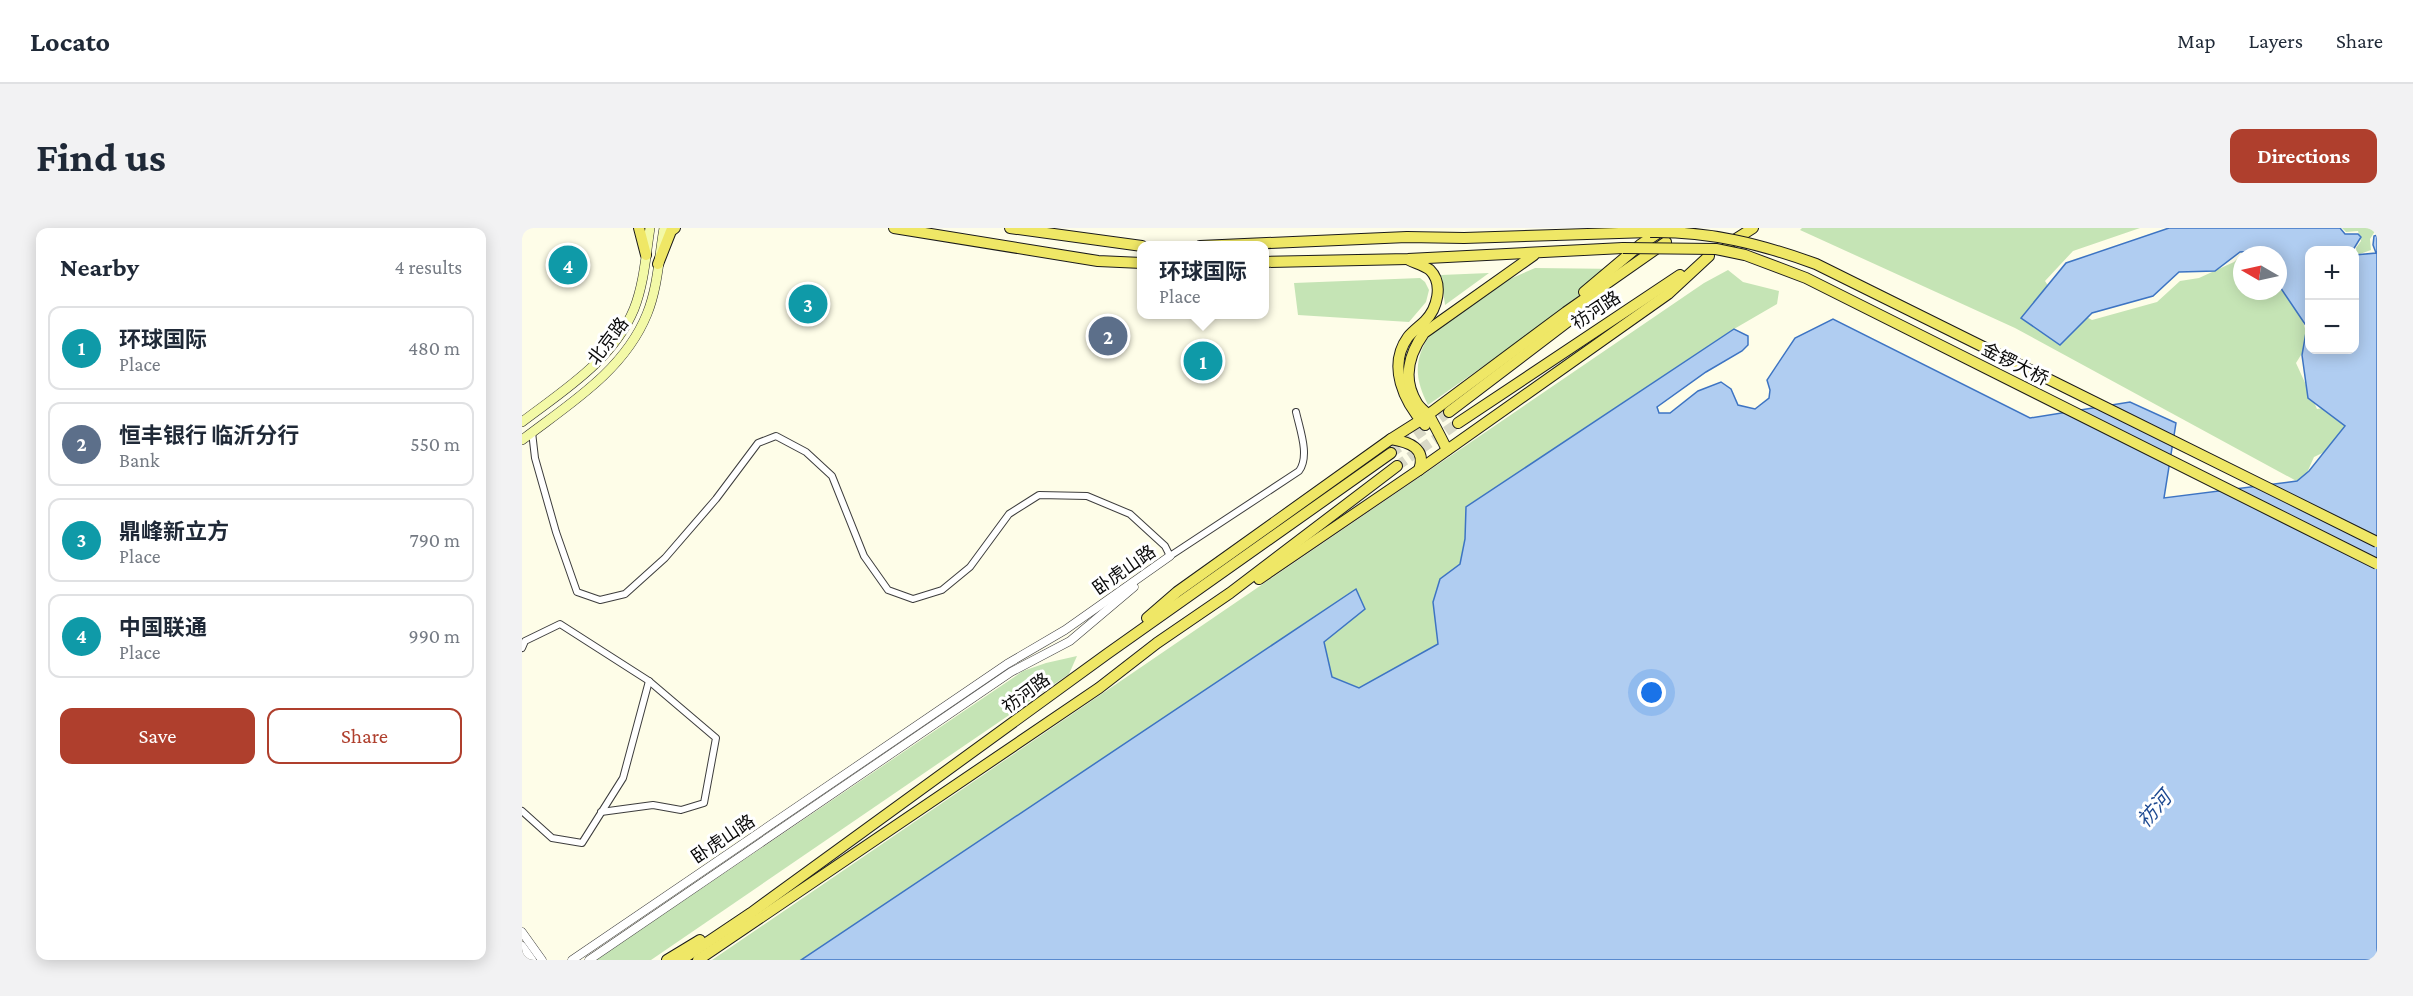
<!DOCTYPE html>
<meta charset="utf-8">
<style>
body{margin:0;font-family:"Crimson Pro","Noto Sans SC",serif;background:#f2f2f3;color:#1f2937}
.controls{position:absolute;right:18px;top:18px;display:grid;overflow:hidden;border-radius:12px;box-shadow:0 3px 15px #0003}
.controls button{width:54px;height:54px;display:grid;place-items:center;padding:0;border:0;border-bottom:2px solid #e0e1e3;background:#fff;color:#1f2937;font:30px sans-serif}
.compass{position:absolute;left:1711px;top:18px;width:54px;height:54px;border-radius:50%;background:#fff;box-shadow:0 3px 15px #0003;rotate:279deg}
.you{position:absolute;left:1130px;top:465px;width:21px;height:21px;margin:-15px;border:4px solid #fff;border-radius:50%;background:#1a73e8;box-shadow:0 0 0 9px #1a73e833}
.badge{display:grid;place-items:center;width:39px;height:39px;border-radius:50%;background:#af3f2d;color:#fff;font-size:20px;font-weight:700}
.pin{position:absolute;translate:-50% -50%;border:3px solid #fff;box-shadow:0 2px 6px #0006}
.popup{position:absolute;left:615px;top:13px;width:132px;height:78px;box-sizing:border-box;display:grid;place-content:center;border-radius:12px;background:#fff;filter:drop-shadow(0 2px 4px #0005);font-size:20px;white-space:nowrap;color:#747a83}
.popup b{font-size:22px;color:#1f2937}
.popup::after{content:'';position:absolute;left:50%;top:100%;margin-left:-12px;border:12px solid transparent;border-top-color:#fff}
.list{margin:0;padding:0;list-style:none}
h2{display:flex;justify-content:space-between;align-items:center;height:78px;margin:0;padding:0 24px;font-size:26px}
h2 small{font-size:20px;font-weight:400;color:#747a83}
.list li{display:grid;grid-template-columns:39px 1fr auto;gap:18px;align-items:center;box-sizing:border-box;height:84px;margin:0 12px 12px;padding:0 12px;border:2px solid #e0e1e3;border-radius:12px}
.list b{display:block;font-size:22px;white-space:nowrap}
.list p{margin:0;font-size:20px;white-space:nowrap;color:#747a83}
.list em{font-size:20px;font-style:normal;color:#747a83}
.actions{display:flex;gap:12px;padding:18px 24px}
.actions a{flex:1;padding:14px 0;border:2px solid #af3f2d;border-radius:12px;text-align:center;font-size:21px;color:#af3f2d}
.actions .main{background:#af3f2d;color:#fff}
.map{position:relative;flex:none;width:1855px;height:732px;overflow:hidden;border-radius:12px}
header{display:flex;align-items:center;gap:36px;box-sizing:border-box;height:84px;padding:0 30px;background:#fff;border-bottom:2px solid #e0e1e3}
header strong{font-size:28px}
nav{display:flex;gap:33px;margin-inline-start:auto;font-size:21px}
.intro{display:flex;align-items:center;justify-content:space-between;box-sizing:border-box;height:144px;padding:0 36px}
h1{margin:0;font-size:42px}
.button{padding:15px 27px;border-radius:12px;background:#af3f2d;color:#fff;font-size:21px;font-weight:700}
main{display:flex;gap:36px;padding:0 36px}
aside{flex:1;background:#fff;border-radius:12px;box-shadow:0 3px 15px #0003}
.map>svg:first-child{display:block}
.green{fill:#c5e4b5}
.water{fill:#b0cdf1;stroke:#3d74c3;stroke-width:1.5}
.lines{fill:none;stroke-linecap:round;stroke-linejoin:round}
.primary-tunnel{stroke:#d9d9c7;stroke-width:10;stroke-dasharray:10 5;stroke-linecap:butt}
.minor-casing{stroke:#3d3d3d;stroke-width:8}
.tertiary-casing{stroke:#3d3d3d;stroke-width:9}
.secondary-casing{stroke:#2c2c2c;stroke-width:10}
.primary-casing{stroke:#1b1b1b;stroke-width:12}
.minor{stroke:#fff;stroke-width:6}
.tertiary{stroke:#fff;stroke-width:8}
.secondary{stroke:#f3f9a7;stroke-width:9}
.primary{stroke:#efe766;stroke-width:10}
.primary-bridge-casing{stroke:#1b1b1b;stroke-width:12;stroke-linecap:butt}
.primary-bridge{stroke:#efe766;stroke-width:10}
.labels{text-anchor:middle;stroke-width:6;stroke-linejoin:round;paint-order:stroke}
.street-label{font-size:18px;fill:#0a0a0a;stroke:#fff}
.water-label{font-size:20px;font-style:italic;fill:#1d4991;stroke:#fff}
</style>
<header>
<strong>Locato</strong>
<nav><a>Map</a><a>Layers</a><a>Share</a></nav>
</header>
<div class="intro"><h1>Find us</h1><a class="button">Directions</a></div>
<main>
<aside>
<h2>Nearby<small>4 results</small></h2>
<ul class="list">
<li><span class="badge" style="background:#0f9aa8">1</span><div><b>环球国际</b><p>Place</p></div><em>480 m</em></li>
<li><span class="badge" style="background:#5c6f8a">2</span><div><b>恒丰银行 临沂分行</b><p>Bank</p></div><em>550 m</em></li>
<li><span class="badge" style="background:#0f9aa8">3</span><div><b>鼎峰新立方</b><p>Place</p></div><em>790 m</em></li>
<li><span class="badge" style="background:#0f9aa8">4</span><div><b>中国联通</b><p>Place</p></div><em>990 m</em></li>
</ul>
<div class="actions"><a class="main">Save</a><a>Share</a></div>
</aside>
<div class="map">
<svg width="1855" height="732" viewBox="0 0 1855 732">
<rect width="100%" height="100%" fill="#fefde8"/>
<g class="green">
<path d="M1280,0h338l-67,23 -28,30 13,20 34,19 65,-18 23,-21 19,-3 35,-16 17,-16 13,-1 5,10h-27v36h36v-20l15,16 16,55 -13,21 21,46 13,-2 11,2 4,24 -10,14 -21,10 -12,27 -287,-156 -215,-98z"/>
<path d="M1820,0h35l-7,11 1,11 -14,5 -1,-7 5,-7 -3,-10 -12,1z"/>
<path d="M1013,40l87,1 -194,136c-13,-26 -15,-45 2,-70l80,-56z"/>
<path d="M1206,42l15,12 36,9 -2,13 -43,25 -268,178 -1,32 -5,25 -20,15 -7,23 6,42 -80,44 -27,-11 -8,-35 40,-33 -8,-19 -555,370h-89l992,-677z"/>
<path d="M967,45l-44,32 -4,-30z"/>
<path d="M898,50l5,4 4,8 -3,12 -17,20 -111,-7 -4,-32z"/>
<path d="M555,428l-8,18 -418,286h-55l427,-289 23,-8z"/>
</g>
<path class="water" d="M1647,0h171l5,6h13l3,3 -8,13h-43v100h44l1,-95 21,-2 -3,-8 1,-9 3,-1v725h-1576l555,-371 9,20 -41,33 8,35 27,11 79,-44 -5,-42 7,-23 20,-15 5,-25 1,-32 268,-178 14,7v9l-6,6 -36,21 -49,35 2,6h11l28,-22 23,-9 10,7 7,16 17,4 14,-11 1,-8 -3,-10 28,-42 38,-19 197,99 100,-16 46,21 -12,75 133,-17 12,-10 36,-45 -37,-28 -6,-43 5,-28 -29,-43v-29h-15l-2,-4 -21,1 -25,19 -36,1 -26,24 -61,17 -32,32 -39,-27 45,-55z"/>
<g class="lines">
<g class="primary-tunnel">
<path d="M869,225l58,-41"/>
<path d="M875,238l61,-43"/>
</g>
<g class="minor-casing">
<g id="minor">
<path d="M10,204l3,26 21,74 21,60 23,8 25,-6 40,-36 51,-59 42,-56 18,-7 30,16 26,24 32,80 24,34 25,9 29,-9 28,-23 39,-53 30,-19 48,1 43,18 35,32 5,10 129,-85c11,-15 1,-41 -3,-59"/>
<path d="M0,420l3,-7 35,-17 89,57 67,57 -12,65 -23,7 -28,-5 -52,7"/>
<path d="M0,583l30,27 30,5 41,-65 26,-97"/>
</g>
</g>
<g class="tertiary-casing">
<g id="tertiary">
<path d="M0,704l20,28"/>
<path d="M0,718l10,14"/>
<path d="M50,732l435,-296 58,-34 105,-74"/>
<path d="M67,732l422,-288 59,-31 64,-54"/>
</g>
</g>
<g class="secondary-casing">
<g id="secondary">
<path d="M0,194c42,-32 91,-62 112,-113 10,-25 12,-55 16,-81"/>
<path d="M0,212c47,-36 102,-69 125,-126 11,-27 12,-58 17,-86"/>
</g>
</g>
<g class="primary-casing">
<g id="primary">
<path d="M117,0l7,27"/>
<path d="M372,0l204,33 44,2"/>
<path d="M488,0l132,18"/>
<path d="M1206,16l25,-16"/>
<path d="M678,18l207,-9 57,1 186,-6"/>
<path d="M887,32c6,3 16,6 21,10 14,14 7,39 -5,51 -5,5 -12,10 -17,16 -21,29 -4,65 17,88"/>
<path d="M742,34l144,-3 215,-11"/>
<path d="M136,36l13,-33 4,-3"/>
<path d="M1062,64l56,-47 18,-12"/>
<path d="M927,184l155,-118"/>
<path d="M936,195l222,-148"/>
<path d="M869,211c18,3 36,9 28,31"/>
<path d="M925,222c-5,-11 -11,-22 -17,-33 -4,-5 -10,-9 -13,-14 -15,-24 -8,-49 7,-70l110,-78"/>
<path d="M737,351l160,-109 249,-176 41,-38"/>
<path d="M625,390l30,-26 214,-153 30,-19 145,-108 100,-70"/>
<path d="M145,732l33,-20"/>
<path d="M159,732l70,-47 356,-259 284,-201"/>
<path d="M176,732l401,-272 58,-45 73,-50 167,-127"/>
</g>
</g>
<use href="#minor" class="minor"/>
<use href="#tertiary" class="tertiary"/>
<use href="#secondary" class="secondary"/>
<use href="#primary" class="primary"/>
<g class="primary-bridge-casing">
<g id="primary-bridge">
<path d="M1128,4c59,-1 111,12 166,32l561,278"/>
<path d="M1101,20l93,1 29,6 61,23 571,286"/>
</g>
</g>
<use href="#primary-bridge" class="primary-bridge"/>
</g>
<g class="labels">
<g class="street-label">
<text transform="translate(1074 82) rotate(-33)" y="6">祊河路</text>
<text transform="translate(86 113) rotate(-53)" y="6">北京路</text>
<text transform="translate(1493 136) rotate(27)" y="6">金锣大桥</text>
<text transform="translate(602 342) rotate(-35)" y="6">卧虎山路</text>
<text transform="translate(504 465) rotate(-36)" y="6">祊河路</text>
<text transform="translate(201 611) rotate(-34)" y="6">卧虎山路</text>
</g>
<g class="water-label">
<text transform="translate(1632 581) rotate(-49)" y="7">祊河</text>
</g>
</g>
</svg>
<div class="controls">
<button>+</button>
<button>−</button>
</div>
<svg class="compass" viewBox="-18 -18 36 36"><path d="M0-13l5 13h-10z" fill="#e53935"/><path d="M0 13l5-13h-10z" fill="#747a83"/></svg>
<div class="you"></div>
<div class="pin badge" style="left:681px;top:133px;background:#0f9aa8">1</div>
<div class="popup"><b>环球国际</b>Place</div>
<div class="pin badge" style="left:586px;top:108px;background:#5c6f8a">2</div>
<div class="pin badge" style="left:286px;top:76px;background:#0f9aa8">3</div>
<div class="pin badge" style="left:46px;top:37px;background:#0f9aa8">4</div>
</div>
</main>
